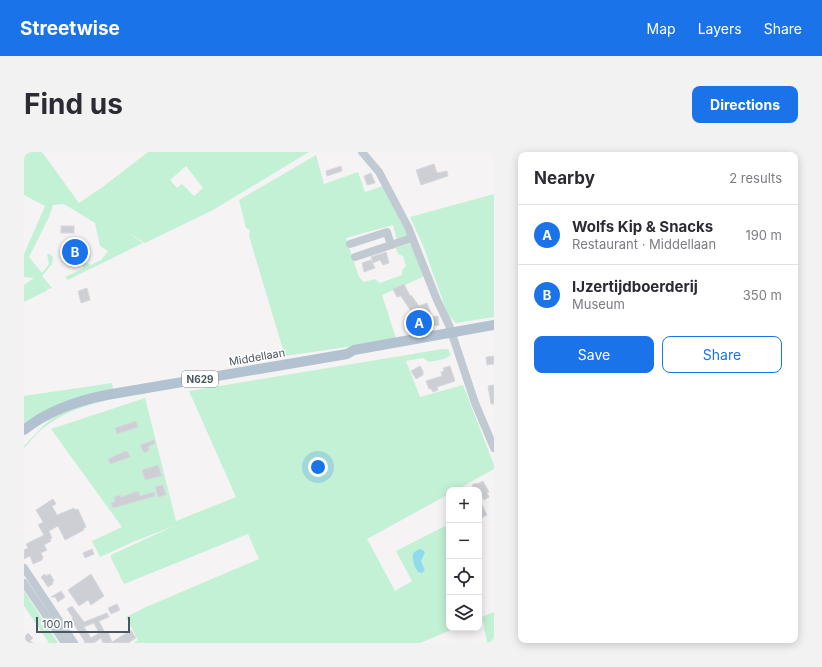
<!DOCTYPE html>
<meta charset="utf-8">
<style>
body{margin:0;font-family:Inter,sans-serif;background:#f2f2f3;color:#2b2b33}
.controls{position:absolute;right:12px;bottom:12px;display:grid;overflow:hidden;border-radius:8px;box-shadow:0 2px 10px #0003}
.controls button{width:36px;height:36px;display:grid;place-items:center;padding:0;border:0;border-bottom:1px solid #e1e1e2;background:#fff;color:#2b2b33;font:20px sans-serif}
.scale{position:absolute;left:12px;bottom:10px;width:94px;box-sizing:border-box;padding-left:4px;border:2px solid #4a5661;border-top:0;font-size:11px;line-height:14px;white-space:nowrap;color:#4a5661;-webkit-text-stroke:3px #fff;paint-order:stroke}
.you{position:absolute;left:294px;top:315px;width:14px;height:14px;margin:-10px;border:3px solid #fff;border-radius:50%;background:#1a73e8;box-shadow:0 0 0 6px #1a73e833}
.badge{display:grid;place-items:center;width:26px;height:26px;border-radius:50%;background:#1a73e8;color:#fff;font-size:13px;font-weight:700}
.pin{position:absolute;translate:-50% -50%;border:2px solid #fff;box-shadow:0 1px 4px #0006}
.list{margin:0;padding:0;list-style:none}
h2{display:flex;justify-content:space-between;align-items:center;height:52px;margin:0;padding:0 16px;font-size:17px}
h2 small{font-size:13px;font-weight:400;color:#7c7c81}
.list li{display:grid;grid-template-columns:26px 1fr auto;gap:12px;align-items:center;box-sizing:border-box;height:60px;padding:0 16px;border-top:1px solid #e1e1e2}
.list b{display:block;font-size:15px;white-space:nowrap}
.list p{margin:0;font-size:13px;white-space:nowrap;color:#7c7c81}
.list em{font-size:13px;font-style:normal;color:#7c7c81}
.actions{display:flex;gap:8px;padding:12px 16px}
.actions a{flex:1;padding:9px 0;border:1px solid #1a73e8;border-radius:8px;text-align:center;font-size:14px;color:#1a73e8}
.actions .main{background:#1a73e8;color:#fff}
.icon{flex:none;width:22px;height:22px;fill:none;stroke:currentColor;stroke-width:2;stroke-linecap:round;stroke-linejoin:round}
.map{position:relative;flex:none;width:470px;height:491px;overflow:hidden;border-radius:8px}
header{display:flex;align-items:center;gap:24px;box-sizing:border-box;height:56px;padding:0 20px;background:#1a73e8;color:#fff}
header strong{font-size:19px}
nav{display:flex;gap:22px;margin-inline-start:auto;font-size:14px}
.intro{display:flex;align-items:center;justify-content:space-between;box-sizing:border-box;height:96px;padding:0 24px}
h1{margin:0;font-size:28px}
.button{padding:10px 18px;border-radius:8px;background:#1a73e8;color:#fff;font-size:14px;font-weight:700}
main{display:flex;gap:24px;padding:0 24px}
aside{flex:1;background:#fff;border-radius:8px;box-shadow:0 2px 10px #0003}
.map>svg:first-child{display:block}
.green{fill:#c3f1d5;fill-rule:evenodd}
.water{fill:#90daee}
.building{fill:#cdcfd5;stroke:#d7d9de;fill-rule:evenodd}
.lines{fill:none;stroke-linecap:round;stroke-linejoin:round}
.minor{stroke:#c1cad2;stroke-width:8}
.major{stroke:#b3c2d1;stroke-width:10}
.labels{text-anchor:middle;stroke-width:3;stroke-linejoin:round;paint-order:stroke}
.shield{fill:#fff;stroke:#808990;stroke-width:1}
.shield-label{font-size:10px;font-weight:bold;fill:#4a5661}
.street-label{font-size:11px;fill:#4a5661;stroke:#fff}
</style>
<header>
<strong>Streetwise</strong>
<nav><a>Map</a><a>Layers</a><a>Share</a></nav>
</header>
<div class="intro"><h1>Find us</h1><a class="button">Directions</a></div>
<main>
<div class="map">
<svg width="470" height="491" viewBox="0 0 470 491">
<rect width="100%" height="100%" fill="#f5f3f3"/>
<g class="green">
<path d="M0,0h18l37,51 25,-17 44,-34h161l-96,58 -68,33 -21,-13 19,13 -75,37 -3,-3 19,-9 -5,-6 2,-3 9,6 11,-5 7,-9 -8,-5 -5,-23 -31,-19 -11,1 -4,12 -20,40 13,16 7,-9 -2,-10h3l3,3 -1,7 -10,12 10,12 -4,1 -4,-5 4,6 -24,12v-17l10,-7 -10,-1v-23l21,-48 -21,-11zM162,14l17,22 -9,8 -12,-12 -5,4 -7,-8z"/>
<path d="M292,3l8,29 34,-12 7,20 18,-6 25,50 -11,5 -4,-16 -47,13 13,39 5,5 11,-3 5,4 22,-8v-5l4,-4 -3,-10 -5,-2 -2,-6 14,-5 15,33 -43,19 14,43 -15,4 -96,14 -33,-110 -3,-11 1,-5 -4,-2 -7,-28z"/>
<path d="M470,42v123l-38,6 -8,-8 -24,-67 -14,-31z"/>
<path d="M419,197h5l3,6 -7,4 -15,3 -6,-4 -17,3 14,36 43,-12 31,80v4l-38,21h-7v4l-82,45 28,52 17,-10 -16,-30 53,-27v36l-2,2 2,5v61h7l-36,15h-286l4,-3 -12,-23 20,-10 113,-48 -11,-25 -124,50 -13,-26v-3l65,-30 -43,17 -33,15 -8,-16 30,-14 -71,-98 94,-31 31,123 60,-24 -47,-106zM393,398h5l-1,11 4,9 -3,3c-6,-7 -10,-11 -9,-20z"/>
<path d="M88,231l1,6c-31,9 -62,16 -89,34v-27z"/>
<path d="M123,240v1c-35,6 -72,11 -101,33 -9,6 -15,15 -22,22v-2c7,-7 14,-15 21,-22 27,-22 69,-26 102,-32z"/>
<path d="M0,439l34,52h-9l-25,-37z"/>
<path d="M470,460v31h-7l-5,-26z"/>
</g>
<path class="water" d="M395,397l4,1 2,2 -4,9 4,9 -3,3 -4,-1c-4,-6 -6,-12 -5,-19z"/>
<g class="building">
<path d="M410,12l3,9 10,-2 1,5 -27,9 -5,-15z"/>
<path d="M317,14l1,5 -15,5 -1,-5z"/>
<path d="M347,21l4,10 -8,2 -3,-9z"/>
<rect x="37" y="74" width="13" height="7"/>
<path d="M362,100l3,11 -6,2 -3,-5 -7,3 -2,-6z"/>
<path d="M347,108l4,8 -11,4 -2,-9z"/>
<path d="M380,132l6,12 1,-1 8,11 8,-3 5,14 6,-1 1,9 -12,2 -1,-5 -12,5 -3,-10 3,-1 -13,-20 -4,1 -4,-8z"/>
<path d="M63,136l3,12 -9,3 -3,-12z"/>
<path d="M470,204v8l-7,1 -1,-8z"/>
<path d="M396,214l3,5v4l-7,4 -5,-8z"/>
<path d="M426,214l5,15 -18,6 1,3 -5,2 -2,-3h-2l-3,-8 16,-5 -1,-4 3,-1 -1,-3z"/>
<path d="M470,233v19h-3l-3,-18z"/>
<path d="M112,269l2,6 -21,7 -2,-6z"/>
<path d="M130,288l1,3 -7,4 1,4 -5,2 -4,-8z"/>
<path d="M102,299l2,1 2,5 -20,7 -2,-5z"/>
<path d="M134,313l4,11 -17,4 -3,-10z"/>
<path d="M459,329l6,11 -2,1 2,4 -5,3 -5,-10h-4l-3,-5 4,-2 1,1z"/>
<path d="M139,333l3,10 -8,2 -3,-10z"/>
<path d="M114,339l2,5 14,-4 1,4 -42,12 -2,-5 4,-1 -1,-5 6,-2 1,2z"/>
<path d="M29,347l3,5 -4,2 5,9 17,-7 1,2 3,-1 8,18 -3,2 1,1 -19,10 -7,-14 -9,5 3,7 -2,1 1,2 -7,4 3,5 -6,3 2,4 -1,3 -9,4 -3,-8 -6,3v-9l4,-2 -2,-4 18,-9 -6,-10 5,-3 -7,-12z"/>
<path d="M455,347l8,16 -8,4z"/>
<path d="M68,397l2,5 -9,4 -2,-5z"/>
<path d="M21,422l1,2 4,-2 4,7 -2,1 1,2 -5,3 -7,-10z"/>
<path d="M67,422l13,22 -13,9 -3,-5 -9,6 -11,-16z"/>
<path d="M37,439l4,6 -7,5 -3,-5h-4z"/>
<path d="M93,452l3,6 -9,4 -3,-6z"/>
<path d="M48,454l12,16 23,-9 2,4 -10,4 6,12 3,-1 4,10 19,-12 5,8 -8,5h-25l-2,-5 -7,5h-10l1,-1 -14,-22 2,-2 -6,-9zM70,471l5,10 -8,5 -7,-11z"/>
<path d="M4,481l5,5 -3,3 3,2h-9v-4l2,-2 -1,-1z"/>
</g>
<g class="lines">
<g class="minor">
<path d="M338,0l17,20 29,55 29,73 12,25 26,78 19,45"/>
<path d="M326,92l37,-12 4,13"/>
<path d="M331,105l57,-19"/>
<path d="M0,416l50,75"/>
<path d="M0,431l41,60"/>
</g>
<path class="major" d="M0,278c23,-19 53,-29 82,-35l241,-41 7,-4 140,-25"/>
</g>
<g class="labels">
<rect class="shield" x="158" y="219" width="36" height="16" rx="3"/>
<g class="shield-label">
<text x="176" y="231">N629</text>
</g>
<g class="street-label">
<text transform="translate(233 205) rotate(-10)" y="4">Middellaan</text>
</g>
</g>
</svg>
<div class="controls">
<button>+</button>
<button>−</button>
<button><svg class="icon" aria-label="locate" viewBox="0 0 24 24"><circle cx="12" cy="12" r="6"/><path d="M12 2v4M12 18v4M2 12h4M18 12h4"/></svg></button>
<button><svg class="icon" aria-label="layers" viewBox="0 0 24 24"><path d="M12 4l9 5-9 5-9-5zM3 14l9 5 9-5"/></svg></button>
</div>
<div class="scale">100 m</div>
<div class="you"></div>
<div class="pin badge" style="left:395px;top:171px">A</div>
<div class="pin badge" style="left:51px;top:100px">B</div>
</div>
<aside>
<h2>Nearby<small>2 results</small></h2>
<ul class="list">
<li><span class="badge">A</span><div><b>Wolfs Kip &amp; Snacks</b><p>Restaurant · Middellaan</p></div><em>190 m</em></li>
<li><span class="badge">B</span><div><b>IJzertijdboerderij</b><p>Museum</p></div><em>350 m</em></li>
</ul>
<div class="actions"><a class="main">Save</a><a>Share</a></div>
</aside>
</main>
